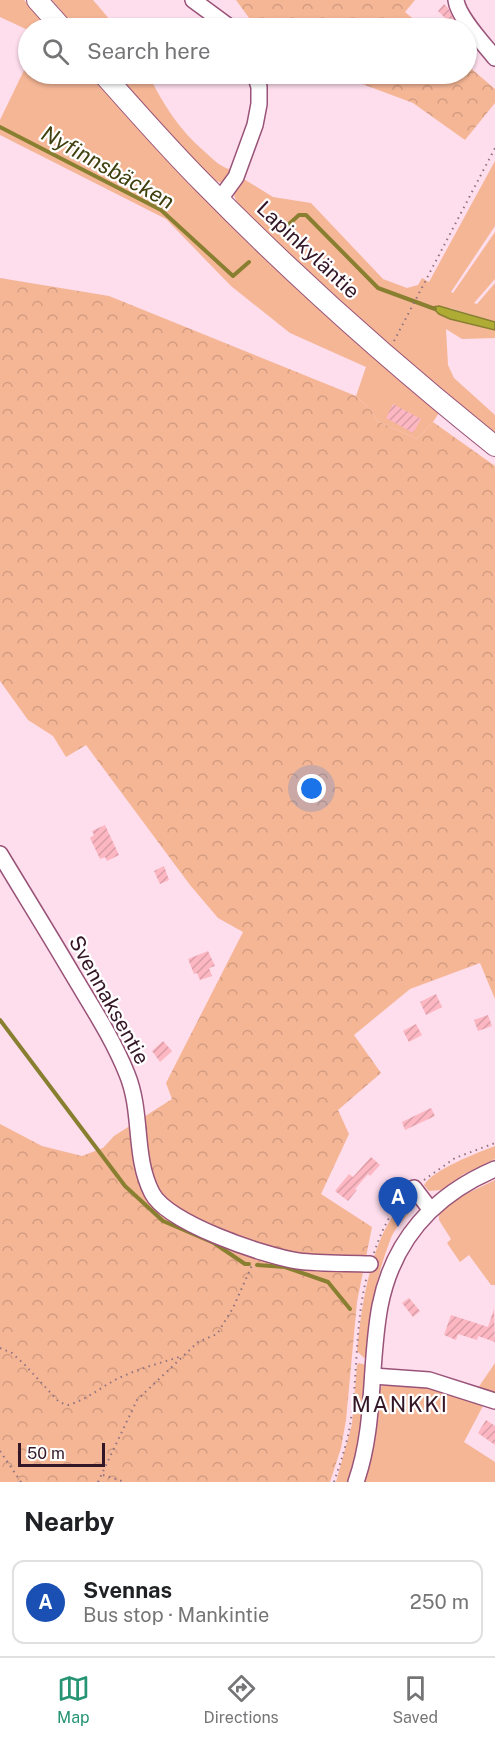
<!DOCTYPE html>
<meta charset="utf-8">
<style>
body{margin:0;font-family:"Public Sans",sans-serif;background:#f6f6f6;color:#202124}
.scale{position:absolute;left:18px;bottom:15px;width:87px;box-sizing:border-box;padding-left:6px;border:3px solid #341727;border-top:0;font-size:16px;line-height:21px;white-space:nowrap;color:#341727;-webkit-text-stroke:4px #fff;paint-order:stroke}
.you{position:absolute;left:312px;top:789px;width:21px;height:21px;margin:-15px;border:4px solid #fff;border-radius:50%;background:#1a73e8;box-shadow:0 0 0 9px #1a73e833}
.badge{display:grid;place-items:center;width:39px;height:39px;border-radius:50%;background:#279474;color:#fff;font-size:20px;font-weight:700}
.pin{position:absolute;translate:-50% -50px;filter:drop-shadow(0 2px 3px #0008)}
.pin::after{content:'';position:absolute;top:32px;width:21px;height:18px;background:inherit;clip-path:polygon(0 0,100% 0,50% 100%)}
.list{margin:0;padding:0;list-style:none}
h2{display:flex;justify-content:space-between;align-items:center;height:78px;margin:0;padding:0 24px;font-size:26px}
h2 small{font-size:20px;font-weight:400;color:#757577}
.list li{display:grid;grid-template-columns:39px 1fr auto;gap:18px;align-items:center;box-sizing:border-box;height:84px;margin:0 12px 12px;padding:0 12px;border:2px solid #e0e0e0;border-radius:12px}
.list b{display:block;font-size:22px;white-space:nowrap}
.list p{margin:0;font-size:20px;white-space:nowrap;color:#757577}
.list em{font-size:20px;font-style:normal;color:#757577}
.icon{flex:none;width:33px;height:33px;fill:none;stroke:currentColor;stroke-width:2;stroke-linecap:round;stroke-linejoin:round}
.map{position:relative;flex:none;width:495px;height:1482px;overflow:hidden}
.search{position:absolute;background:#fff;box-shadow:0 2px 4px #0004;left:18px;right:18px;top:18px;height:66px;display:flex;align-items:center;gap:15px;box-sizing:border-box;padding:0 21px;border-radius:33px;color:#757577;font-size:22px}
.sheet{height:174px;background:#fff}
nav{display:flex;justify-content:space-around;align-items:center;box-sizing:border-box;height:84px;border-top:2px solid #e0e0e0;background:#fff;font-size:16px;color:#757577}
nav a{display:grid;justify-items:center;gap:3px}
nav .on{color:#279474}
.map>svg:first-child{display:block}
.grass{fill:#f5b696}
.forest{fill:url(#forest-crowns)}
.water{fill:#aeac35;stroke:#897f31;stroke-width:1.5}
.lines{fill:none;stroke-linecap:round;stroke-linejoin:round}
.stream{stroke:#897f31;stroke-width:4}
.building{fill:url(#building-hatch)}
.minor-casing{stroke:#995378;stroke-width:18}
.major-casing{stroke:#995378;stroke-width:22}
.path{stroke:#917281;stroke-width:2;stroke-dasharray:1.5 4.5;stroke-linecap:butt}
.minor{stroke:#fff;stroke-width:15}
.major{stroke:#fff;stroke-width:20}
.labels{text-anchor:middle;stroke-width:4.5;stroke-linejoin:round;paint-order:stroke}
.street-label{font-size:21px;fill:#341727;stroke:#fff}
.water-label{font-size:22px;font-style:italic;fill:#414010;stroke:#fff}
.neighbourhood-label{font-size:22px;letter-spacing:1.5px;fill:#341727;stroke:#fff}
</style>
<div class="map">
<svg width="495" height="1482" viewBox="0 0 495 1482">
<defs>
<pattern id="forest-crowns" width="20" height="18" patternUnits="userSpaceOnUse" patternTransform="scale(1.5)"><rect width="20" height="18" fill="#f5b696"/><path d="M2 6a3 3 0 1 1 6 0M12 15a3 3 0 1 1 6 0" fill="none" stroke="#d39c81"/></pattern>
<pattern id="building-hatch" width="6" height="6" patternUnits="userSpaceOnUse" patternTransform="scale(1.5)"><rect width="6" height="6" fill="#fcb7c2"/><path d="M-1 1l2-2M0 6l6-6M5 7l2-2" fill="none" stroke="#d99da7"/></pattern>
</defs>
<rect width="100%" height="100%" fill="#feddec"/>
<g class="grass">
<path d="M0,0h24l25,28 -21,2 -28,-13z"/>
<path d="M52,0h41l24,28h-42z"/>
<path d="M28,62v12h61c57,62 115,125 176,184 56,54 115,104 174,155l-6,9 -16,17 -40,-18 -5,-10 -16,-15 10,-29 -76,-34 -59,-47 -65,-67 -166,-84v-15z"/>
<path d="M115,74h33c15,30 31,56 57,78 9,8 15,15 27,18l-6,11 -4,2 -6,-2 -31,-31z"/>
<path d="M495,161v65l-44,66 2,1 42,-61v47l-21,24 3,1 18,-21v39l-45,-14 -11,6 56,16v8l-33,1 -16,-10 2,36 6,13 41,37v19c-75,-61 -149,-125 -220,-193 -10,-10 -35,-29 -40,-43 -3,-7 3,-14 7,-20l31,19 38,6 72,76 24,9 11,-3 4,-7 7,4z"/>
<path d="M495,1146v13l-31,15 -23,16 -12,1 -5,-6c10,-16 53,-32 71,-39z"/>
<path d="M495,1180v105h-4l-22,-30 -9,7 -13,-19 4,-4 -12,-19v-8l8,-9z"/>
<path d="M411,1197l5,2c-4,16 -19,24 -25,39 -15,38 -22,78 -25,118l-2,2 -7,-7c4,-43 15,-127 54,-154z"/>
<path d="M359,1363l7,2c-2,40 -5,80 -19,117h-11l16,-58 5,-59z"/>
<path d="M495,1363v31l-17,-6z"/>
<path d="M404,1381l81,21 -21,40 31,20v20h-132l4,-9 8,-50 3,-2 1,-18 -2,-3 5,-15 9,-3z"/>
</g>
<g class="forest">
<path d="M236,0h179l-10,12 19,16h-175l3,-6z"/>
<path d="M467,65l28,24v14l-30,37 -52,-37 -56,-21 -34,-8h143z"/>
<path d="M0,278l109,18 247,100 16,15 5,10 40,18 16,-17 62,44v533l-15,-36 -70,26 -56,46 27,38 -43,37 11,24 -28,60 51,33 -15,75 -11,118 -5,28 -11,34h-330v-358l42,22 40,10 21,-8 11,-12 58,-37 -6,-16 77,-151 -25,-14 -28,-33 -104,-140 -20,12 -13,-21 -25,-16 -28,-39z"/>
</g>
<path class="water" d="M439,306l56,16v8l-45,-11 -11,-5 -7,-7z"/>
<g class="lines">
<g class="stream">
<path d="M0,127l161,83 72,66 16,-14"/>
<path d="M289,224l10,-9h7l72,73 57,21"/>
<path d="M0,1020l125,166 38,35 51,22 31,21h4"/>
<path d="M257,1265l28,2 43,15 22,27"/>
</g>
</g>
<g class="building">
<path d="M444,4l4,4 11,20h-4l-17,-17z"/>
<path d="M393,404l28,15 -8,14 -27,-15z"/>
<path d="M105,825l14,30 -12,6 -2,-4 -5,2 -10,-21 4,-3 -2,-4z"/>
<path d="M164,866l5,14 -9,4 -6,-13z"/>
<path d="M208,951l7,15 -6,2 3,8 -12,4 -3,-7 -3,1 -6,-15z"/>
<path d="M436,994l6,13 -16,8 -6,-13z"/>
<path d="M488,1015l4,11 -14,5 -4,-11z"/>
<path d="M416,1024l6,11 -13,7 -6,-11z"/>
<path d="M163,1041l9,10 -12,11 -8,-11z"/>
<path d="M431,1108l4,8 -30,14 -3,-8z"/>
<path d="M371,1157l9,8 -10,11 -2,-2 -13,15 2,1 -9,11 -13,-10 14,-17 4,3z"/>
<path d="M409,1298l11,13 -7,6 -11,-14z"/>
<path d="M494,1309l1,33 -17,-6 -1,4 -19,-6 -2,6 -12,-5 7,-20 37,12z"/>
<path d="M486,1420l9,6v19l-17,-12z"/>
</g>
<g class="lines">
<g class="minor-casing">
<g id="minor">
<path d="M193,0l38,28"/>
<path d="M456,0c2,17 28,44 39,58"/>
<path d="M220,199l16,-22 19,-52 4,-21v-17l-4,-13"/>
<path d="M0,854c24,40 49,80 73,121 19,32 40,64 54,99 16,39 6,82 25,119 15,30 113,63 146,68 23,3 49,2 72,3"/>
<path d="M414,1188l16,21"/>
<path d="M373,1376l56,4 66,21"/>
<path d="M356,1482c20,-57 13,-118 24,-176 13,-66 54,-111 115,-137"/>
</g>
</g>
<g class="major-casing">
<g id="major">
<path d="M37,0l25,28"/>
<path d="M103,74c33,37 66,75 101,110 91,93 190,181 291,262"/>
</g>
</g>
<g class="path">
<path d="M394,341l101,-193"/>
<path d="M424,1180l31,-22 40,-15"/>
<path d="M374,1253c7,-21 15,-39 30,-55"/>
<path d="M0,1348l12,5 13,12 34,37 9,3c19,-5 34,-19 51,-27 21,-10 42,-15 63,-22"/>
<path d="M0,1451l21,31"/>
<path d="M103,1475l22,7"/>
<path d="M98,1482l39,-82 61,-58 19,-8 16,-26 20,-45"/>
<path d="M334,1482c7,-21 14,-41 17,-63 7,-48 4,-96 16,-143"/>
</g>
<use href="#minor" class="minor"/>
<use href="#major" class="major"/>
</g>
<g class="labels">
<g class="street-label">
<text transform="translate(308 250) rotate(43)" y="7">Lapinkyläntie</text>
<text transform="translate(109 1000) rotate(61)" y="7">Svennaksentie</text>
</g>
<g class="water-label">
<text transform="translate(108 167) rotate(29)" y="8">Nyfinnsbäcken</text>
</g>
<g class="neighbourhood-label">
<text x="400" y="1412">MANKKI</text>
</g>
</g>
</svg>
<div class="scale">50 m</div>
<div class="you"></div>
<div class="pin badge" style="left:398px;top:1227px;background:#1a4fb4">A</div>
<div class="search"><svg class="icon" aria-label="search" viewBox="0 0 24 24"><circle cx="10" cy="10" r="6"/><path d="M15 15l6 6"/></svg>Search here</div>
</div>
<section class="sheet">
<h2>Nearby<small></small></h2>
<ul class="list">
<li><span class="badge" style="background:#1a4fb4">A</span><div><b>Svennas</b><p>Bus stop · Mankintie</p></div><em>250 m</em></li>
</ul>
</section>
<nav>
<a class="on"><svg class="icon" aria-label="map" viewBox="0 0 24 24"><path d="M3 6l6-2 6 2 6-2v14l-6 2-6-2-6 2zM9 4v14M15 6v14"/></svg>Map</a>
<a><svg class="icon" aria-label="directions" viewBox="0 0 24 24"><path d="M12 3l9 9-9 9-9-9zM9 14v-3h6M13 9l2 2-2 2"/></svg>Directions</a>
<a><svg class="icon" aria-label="saved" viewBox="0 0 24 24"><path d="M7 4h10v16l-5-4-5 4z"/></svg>Saved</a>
</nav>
